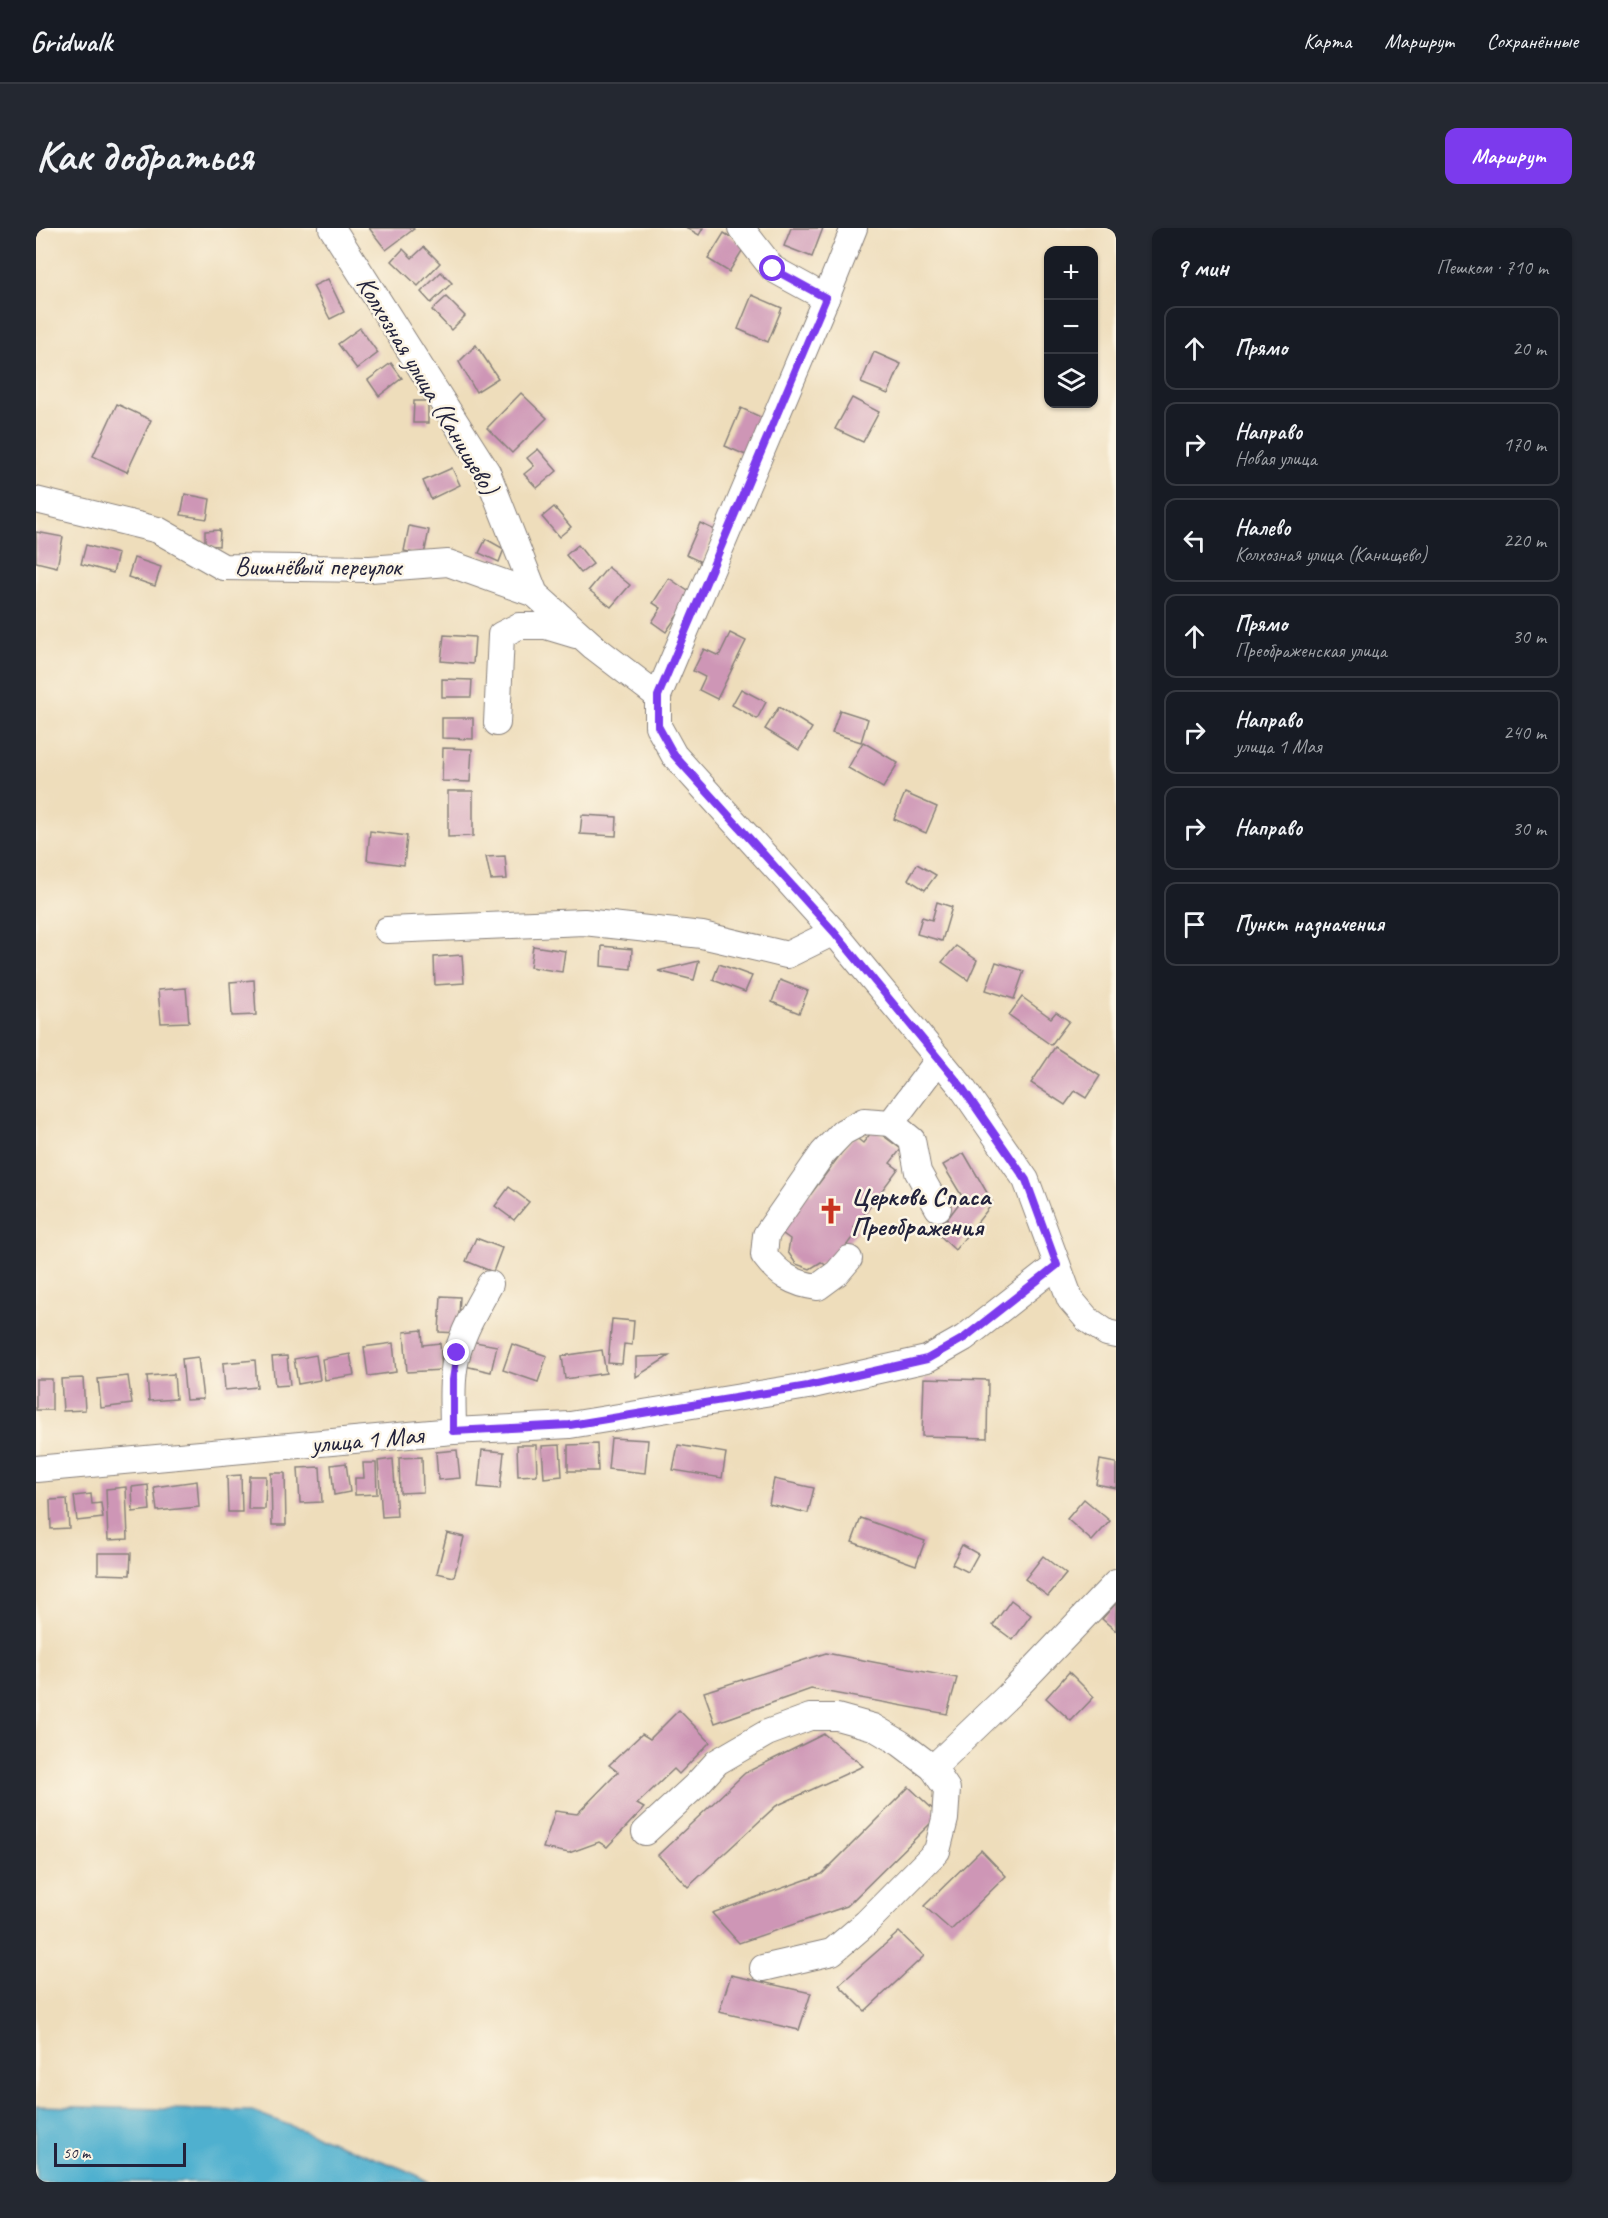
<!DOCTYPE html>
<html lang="ru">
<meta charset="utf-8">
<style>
body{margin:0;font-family:Caveat,sans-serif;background:#242831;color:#f1f3f6}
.controls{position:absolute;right:18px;top:18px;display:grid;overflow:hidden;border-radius:12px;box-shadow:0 2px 4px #0004}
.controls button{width:54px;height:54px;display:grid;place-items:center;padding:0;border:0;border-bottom:2px solid #363941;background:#171b24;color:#f1f3f6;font:30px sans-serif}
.scale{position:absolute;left:18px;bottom:15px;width:132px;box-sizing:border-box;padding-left:6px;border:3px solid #22223b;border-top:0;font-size:16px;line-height:21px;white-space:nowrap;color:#22223b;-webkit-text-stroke:4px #fcf5e5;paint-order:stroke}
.stop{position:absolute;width:18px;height:18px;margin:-14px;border:4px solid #7c3aed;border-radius:50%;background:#fff}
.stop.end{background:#7c3aed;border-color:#fff;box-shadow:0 2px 6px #0008}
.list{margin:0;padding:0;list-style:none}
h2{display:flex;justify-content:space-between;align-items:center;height:78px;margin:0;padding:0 24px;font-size:26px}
h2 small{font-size:20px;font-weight:400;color:#9ea1a6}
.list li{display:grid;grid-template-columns:39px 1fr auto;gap:18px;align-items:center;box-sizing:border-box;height:84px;margin:0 12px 12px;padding:0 12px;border:2px solid #363941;border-radius:12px}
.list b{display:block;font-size:22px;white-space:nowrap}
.list p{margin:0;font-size:20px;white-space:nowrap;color:#9ea1a6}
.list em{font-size:20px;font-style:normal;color:#9ea1a6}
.icon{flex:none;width:33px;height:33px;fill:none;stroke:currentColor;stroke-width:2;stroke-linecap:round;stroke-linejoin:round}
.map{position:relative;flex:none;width:1080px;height:1954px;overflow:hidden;border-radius:12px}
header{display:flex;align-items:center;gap:36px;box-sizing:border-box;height:84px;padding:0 30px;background:#171b24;border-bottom:2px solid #363941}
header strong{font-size:28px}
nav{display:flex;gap:33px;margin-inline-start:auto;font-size:21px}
.intro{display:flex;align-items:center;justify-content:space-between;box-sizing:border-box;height:144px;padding:0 36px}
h1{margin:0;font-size:42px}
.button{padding:15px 27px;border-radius:12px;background:#7c3aed;color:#fff;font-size:21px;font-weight:700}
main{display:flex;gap:36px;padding:0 36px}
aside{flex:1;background:#171b24;border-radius:12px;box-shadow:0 2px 4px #0004}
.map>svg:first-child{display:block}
.water{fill:#50b0cf;stroke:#396985;stroke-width:1.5}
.building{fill:#ce96b6}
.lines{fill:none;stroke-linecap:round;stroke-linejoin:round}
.minor-casing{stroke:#88807b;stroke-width:28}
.minor{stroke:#fff;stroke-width:26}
.route{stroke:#7c3aed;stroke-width:8}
.labels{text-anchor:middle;stroke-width:5;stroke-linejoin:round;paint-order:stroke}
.street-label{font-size:26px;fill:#22223b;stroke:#fcf5e5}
.poi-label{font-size:26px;font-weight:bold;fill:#22223b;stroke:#fcf5e5;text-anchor:start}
</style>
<header>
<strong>Gridwalk</strong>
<nav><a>Карта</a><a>Маршрут</a><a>Сохранённые</a></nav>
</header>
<div class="intro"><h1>Как добраться</h1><a class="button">Маршрут</a></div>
<main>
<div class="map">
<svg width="1080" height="1954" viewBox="0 0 1080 1954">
<rect width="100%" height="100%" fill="#fcf5e5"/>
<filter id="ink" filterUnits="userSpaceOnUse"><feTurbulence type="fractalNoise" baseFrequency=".0167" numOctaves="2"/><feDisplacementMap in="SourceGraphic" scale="12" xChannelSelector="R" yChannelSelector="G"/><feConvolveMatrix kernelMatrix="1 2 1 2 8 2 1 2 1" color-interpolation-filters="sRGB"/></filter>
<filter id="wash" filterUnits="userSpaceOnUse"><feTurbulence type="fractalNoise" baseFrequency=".008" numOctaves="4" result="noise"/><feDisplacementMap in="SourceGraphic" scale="24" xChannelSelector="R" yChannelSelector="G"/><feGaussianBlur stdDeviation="1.35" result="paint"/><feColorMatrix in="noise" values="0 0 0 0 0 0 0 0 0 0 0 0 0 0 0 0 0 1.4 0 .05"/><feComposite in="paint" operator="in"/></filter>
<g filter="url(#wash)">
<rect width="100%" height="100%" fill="#edb"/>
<path class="water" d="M0,1878l216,5 159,61 18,10h-393z"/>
<g id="blocks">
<g class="building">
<path d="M333,0h44l1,1 -28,21z"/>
<path d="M651,0h16l-4,7z"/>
<path d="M755,0h32l-11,29 -28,-11z"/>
<path d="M688,5l21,13 -16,26 -21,-13z"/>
<path d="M388,19l16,16 -22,23 -26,-25 11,-12 9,9z"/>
<path d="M405,44l11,11 -21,20 -10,-11z"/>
<path d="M292,51l16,33 -14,7 -17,-33z"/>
<path d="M716,67l30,13 -14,34 -30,-13z"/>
<path d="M410,69l19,19 -14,14 -19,-20z"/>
<path d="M324,100l18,25 -21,16 -19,-25z"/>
<path d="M440,117l22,33 -22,14 -17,-30z"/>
<path d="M838,124l27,12 -13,30 -27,-11z"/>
<path d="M355,135l11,15 -23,18 -11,-16z"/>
<path d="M485,165l26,25 -35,35 -25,-25z"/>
<path d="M816,170l27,14 -16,30 -28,-13z"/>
<path d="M378,173h14v22h-15z"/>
<path d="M81,176l34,16 -24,52 -34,-16z"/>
<path d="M705,180l24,11 -17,37 -23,-10z"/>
<path d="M502,221l19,22 -20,17 -13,-14 10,-8 -7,-8z"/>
<path d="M416,240l8,17 -29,14 -8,-18z"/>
<path d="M149,266l25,5 -3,20 -26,-4z"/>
<path d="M518,279l17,20 -12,10 -17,-20z"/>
<path d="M664,295l15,7 -14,32 -15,-7z"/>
<path d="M373,298l20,4 -5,25 -20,-4z"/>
<path d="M184,302l-1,16 -14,-1v-14z"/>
<path d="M0,304l27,5 -6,30 -21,-5z"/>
<path d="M450,311l18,10 -5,13 -20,-9z"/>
<path d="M50,317l32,9 -5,19 -32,-9z"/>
<path d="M542,317l15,19 -12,9 -15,-18z"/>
<path d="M98,330l27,9 -6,19 -27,-9z"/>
<path d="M572,339l22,18 -19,22 -22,-17z"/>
<path d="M633,350l23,16 -26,38 -14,-10 9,-14 -8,-5z"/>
<path d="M694,405l16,8 -29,58 -18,-9 6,-13 -12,-6 11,-22 15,7z"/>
<path d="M408,407l31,2 -2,27 -32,-3z"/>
<path d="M406,451l30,1 -1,17h-29z"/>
<path d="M705,461l25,13 -9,17 -25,-14z"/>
<path d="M743,479l33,21 -13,22 -34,-21z"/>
<path d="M804,482l28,9 -7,23 -29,-9z"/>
<path d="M406,490h31v21l-31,-1z"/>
<path d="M827,514l35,21 -15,25 -35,-20z"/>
<path d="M407,520l29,1 -2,33 -28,-1z"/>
<path d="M412,563h25v45l-25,1z"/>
<path d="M869,565l32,14 -11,26 -32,-14z"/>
<path d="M546,587l35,2 -1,19 -36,-2z"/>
<path d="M334,603l37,5 -3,29 -37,-5z"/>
<path d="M469,628l2,23 -16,1 -5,-23z"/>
<path d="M881,636l19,11 -11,15 -17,-11z"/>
<path d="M901,674l15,5 -10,34 -25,-7 5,-17 10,3z"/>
<path d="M497,718l32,5 -3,21 -32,-5z"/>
<path d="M566,718l30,3 -1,20 -30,-3z"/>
<path d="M920,718l21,14 -9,20 -26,-18z"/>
<path d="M426,727l2,28 -29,2 -1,-28z"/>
<path d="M663,733l-5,19 -36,-9z"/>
<path d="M960,734l28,9 -10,28 -28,-9z"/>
<path d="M683,736l33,12 -7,16 -32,-12z"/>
<path d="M218,752l2,35 -24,1 -2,-34z"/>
<path d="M744,752l28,11 -9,22 -27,-11z"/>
<path d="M150,760l3,34 -28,1 -3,-33z"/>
<path d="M986,769l29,21 5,-6 13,9 -18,24 -42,-30z"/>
<path d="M1019,819l45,29 -14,22 -11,-7 -10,14 -34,-22z"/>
<path d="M838,901l27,20 -11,14 8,6 -44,59 3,3 -27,37 -9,-6 -11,7 -14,-5 -8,-12 2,-13 -11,-8 29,-39 3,2 43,-58 9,7z"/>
<path d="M928,925l29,50 -38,47 -18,-17 26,-35 -20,-33z"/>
<path d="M473,959l20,15 -15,18 -19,-14z"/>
<path d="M440,1010l26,10 -9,24 -27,-11z"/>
<path d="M405,1068l19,1 -2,36 -19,-1z"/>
<path d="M576,1091l22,2 -2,24 -8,-1 -2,20 -14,-1z"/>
<path d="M386,1102l1,15 17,-2 2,27 -35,2 -3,-40z"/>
<path d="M434,1113l27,5 -6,26 -26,-6z"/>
<path d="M357,1115l3,29 -28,4 -4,-29z"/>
<path d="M476,1116l35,12 -9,26 -35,-12z"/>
<path d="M566,1122l4,23 -41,6 -3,-23z"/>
<path d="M314,1126l4,21 -29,5 -3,-21z"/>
<path d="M280,1127l4,25 -22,4 -4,-25z"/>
<path d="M251,1128l3,29 -15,1 -3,-29z"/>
<path d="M633,1128l-33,21v-20z"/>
<path d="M162,1129l5,42 -17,1 -4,-41z"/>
<path d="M219,1132l2,27 -32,3 -2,-27z"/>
<path d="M138,1146l2,25 -27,2 -2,-25z"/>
<path d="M92,1148l4,28 -31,4 -3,-29z"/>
<path d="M47,1150l2,32 -22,1 -2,-32z"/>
<path d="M888,1150l64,2 -1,58 -65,-2z"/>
<rect x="0" y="1151" width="16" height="31"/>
<path d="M575,1210l37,2 -3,33 -37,-4z"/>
<path d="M561,1216l1,27h-30v-26z"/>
<path d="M481,1217h19l1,30 -19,1z"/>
<path d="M524,1217l2,31 -18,2 -2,-32z"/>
<path d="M642,1217l48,8 -4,25 -49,-8z"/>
<path d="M421,1222l3,28 -22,2 -2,-28z"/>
<path d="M446,1222l22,2 -4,37 -22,-2z"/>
<path d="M386,1229l1,35 -23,1 -1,-35z"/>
<path d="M357,1231l4,57 -15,1 -4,-56z"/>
<path d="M1064,1232l16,3v25l-20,-4z"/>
<path d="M310,1235l4,29 -16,3 -3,-30z"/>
<path d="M327,1235h13l1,31 -22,1v-17h9z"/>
<path d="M284,1239l2,35 -22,1 -2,-35z"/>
<path d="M235,1245h14l1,52h-14z"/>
<path d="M205,1247l1,37h-14l-1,-36z"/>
<path d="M213,1248h17l-1,33h-17z"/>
<path d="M738,1251l40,9 -6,25 -39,-9z"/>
<path d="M161,1253l2,26 -42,4 -3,-24z"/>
<path d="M112,1257l2,25 -17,2 -1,-25z"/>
<path d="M90,1259l2,52 -20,1 -2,-51z"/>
<path d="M55,1266l1,10 9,-1 2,15 -26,3 -3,-25z"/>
<path d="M31,1271l2,29 -18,1 -1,-29z"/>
<path d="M1048,1271l26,22 -18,20 -25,-22z"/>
<path d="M825,1290l64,23 -9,24 -64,-23z"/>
<path d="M411,1305l17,4 -10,40 -17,-4z"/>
<path d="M926,1317l16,9 -10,18 -16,-8z"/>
<path d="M62,1325h33l-1,22 -32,-1z"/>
<path d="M1007,1328l23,18 -18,22 -23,-17z"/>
<path d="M975,1372l20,15 -18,25 -20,-15z"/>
<path d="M1080,1375v28l-14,-12z"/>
<path d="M790,1425l131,25 -10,36 -136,-25 -96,34 -11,-31z"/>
<path d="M1033,1444l25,25 -23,24 -25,-23z"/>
<path d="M643,1482l31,32 -31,32 -5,-5 -37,35 7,4 -37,39 -8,-5 -30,11 -26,-5 12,-37 22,3 41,-42 -9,-7 33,-31 8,5z"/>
<path d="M788,1506l39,32 -87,40 -88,81 -30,-32 87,-82z"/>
<path d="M873,1559l30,28 -92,91 -108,37 -27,-30 110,-39z"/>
<path d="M945,1622l25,26 -55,54 -27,-24z"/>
<path d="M863,1704l25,24 -59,55 -26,-26z"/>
<path d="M695,1747l80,18 -12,37 -80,-18z"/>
</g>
</g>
</g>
<g filter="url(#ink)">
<use href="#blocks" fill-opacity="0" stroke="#88807b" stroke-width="1.5"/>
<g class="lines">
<g class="minor-casing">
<g id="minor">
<path d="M296,0l155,244 48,122 59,53 64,49"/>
<path d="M705,0l32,41 53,29"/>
<path d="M818,0l-28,70 -168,398v30l16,29 160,177 127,154 65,94 44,119 17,20 20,14 9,2"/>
<path d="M0,272l122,30 65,37 147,2 78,-6 87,31"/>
<path d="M461,495l4,-88 18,-9h27l30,9"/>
<path d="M351,702l197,-8 118,13 85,20 47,-23"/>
<path d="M855,895l21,17 6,32 20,36"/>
<path d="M813,1031l-12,14 -19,14c-25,-3 -40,-13 -54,-32l2,-20 57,-82 20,-21 21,-11 27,2 48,-64"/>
<path d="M417,1203c0,-26 -3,-54 5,-80 7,-24 20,-45 32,-67"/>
<path d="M0,1241l417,-38 117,-6 238,-39 119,-27 37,-21 93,-73"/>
<path d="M609,1604l51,-47 21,-23 50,-29 43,-16h27l36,10 27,16 33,25 76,-73 107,-112"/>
<path d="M727,1740l69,-16 34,-29 71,-72 8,-32 2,-30 -14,-21"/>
</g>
</g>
<use href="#minor" class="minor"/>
</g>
</g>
<g class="lines" filter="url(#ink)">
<path class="route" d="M421,1125l-4,27v51l117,-6 238,-39 119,-27 37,-21 93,-73 -31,-85 -65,-94 -127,-154 -160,-177 -16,-29v-30l168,-398 -53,-29"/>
</g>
<defs>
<g id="church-bare" transform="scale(2.07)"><path d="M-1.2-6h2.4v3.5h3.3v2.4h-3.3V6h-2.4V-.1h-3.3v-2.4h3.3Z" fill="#c8321e" stroke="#fcf5e5" stroke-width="2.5" paint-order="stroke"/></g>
</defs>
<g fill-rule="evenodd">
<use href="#church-bare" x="795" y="983"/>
</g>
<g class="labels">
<g class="street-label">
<text transform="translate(392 157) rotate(59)" y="9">Колхозная улица (Канищево)</text>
<text x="282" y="347">Вишнёвый переулок</text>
<text transform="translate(331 1211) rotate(-5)" y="9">улица 1 Мая</text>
</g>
<g class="poi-label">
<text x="815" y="977">Церковь Спаса<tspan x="815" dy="30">Преображения</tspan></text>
</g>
</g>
</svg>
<div class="controls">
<button>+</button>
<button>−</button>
<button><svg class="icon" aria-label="layers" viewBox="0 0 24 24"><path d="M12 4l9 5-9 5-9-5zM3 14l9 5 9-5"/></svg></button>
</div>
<div class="scale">50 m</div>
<div class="stop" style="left:737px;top:41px"></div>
<div class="stop end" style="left:421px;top:1125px"></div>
</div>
<aside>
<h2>9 мин<small>Пешком · 710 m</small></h2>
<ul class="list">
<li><svg class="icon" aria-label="ahead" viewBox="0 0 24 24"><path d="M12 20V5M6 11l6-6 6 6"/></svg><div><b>Прямо</b></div><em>20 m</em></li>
<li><svg class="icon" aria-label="right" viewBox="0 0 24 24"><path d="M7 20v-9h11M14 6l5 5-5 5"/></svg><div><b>Направо</b><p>Новая улица</p></div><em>170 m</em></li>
<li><svg class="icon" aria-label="left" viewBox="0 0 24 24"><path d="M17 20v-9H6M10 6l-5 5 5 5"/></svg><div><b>Налево</b><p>Колхозная улица (Канищево)</p></div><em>220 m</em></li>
<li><svg class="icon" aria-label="ahead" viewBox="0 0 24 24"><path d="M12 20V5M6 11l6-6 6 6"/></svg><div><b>Прямо</b><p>Преображенская улица</p></div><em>30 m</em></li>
<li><svg class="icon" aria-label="right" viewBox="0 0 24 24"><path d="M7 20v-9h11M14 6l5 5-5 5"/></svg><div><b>Направо</b><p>улица 1 Мая</p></div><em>240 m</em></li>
<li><svg class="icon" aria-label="right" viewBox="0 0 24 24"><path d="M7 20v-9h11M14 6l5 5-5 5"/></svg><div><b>Направо</b></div><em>30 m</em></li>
<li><svg class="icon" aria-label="arrive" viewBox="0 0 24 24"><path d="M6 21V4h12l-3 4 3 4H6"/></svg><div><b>Пункт назначения</b></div></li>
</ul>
</aside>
</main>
